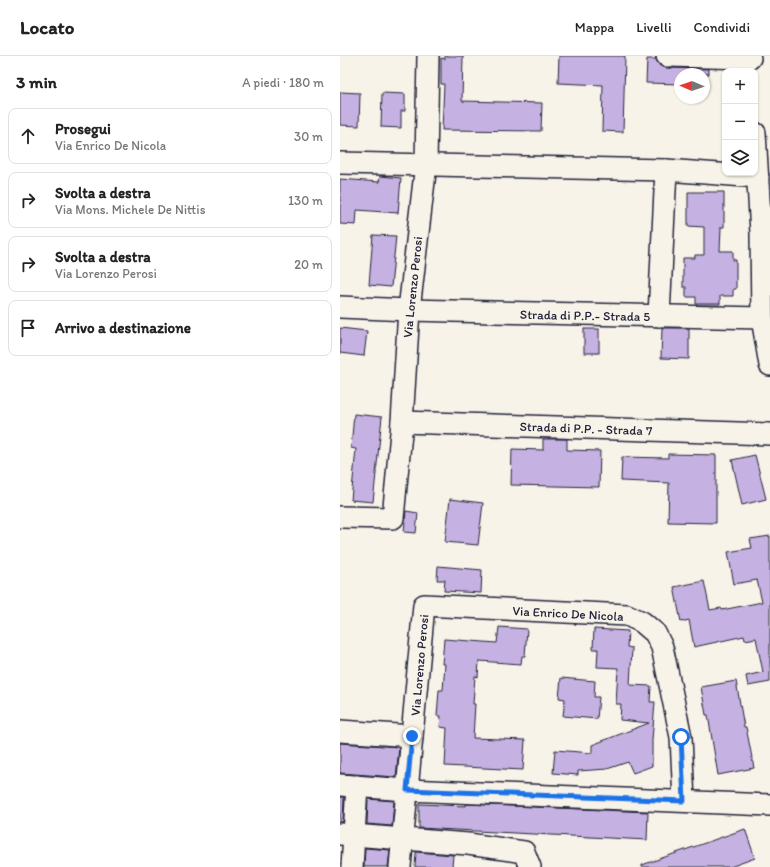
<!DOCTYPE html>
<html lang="it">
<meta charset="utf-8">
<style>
body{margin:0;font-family:Itim,sans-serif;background:#f2f2f2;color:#222}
.controls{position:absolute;right:12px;top:12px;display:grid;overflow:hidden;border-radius:8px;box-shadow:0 1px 3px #0004}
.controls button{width:36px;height:36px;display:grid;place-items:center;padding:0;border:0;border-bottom:1px solid #e0e0e0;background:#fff;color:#222;font:20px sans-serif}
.compass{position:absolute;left:334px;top:12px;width:36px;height:36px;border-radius:50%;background:#fff;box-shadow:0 1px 3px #0004;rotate:272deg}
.stop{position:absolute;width:12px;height:12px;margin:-9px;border:3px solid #1a73e8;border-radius:50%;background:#fff}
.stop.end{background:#1a73e8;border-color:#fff;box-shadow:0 1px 4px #0008}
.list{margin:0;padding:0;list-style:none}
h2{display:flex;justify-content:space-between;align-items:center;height:52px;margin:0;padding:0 16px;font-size:17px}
h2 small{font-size:13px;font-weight:400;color:#767676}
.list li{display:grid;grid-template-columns:26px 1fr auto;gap:12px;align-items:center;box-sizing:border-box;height:56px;margin:0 8px 8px;padding:0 8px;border:1px solid #e0e0e0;border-radius:8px}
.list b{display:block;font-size:15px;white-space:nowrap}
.list p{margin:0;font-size:13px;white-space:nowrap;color:#767676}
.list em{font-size:13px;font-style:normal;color:#767676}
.icon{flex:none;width:22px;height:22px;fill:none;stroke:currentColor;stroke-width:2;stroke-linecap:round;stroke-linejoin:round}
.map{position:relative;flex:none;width:430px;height:811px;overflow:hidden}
header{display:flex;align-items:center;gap:24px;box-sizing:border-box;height:56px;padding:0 20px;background:#fff;border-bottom:1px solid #e0e0e0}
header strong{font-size:19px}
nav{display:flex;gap:22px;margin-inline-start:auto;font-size:14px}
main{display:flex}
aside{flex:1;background:#fff}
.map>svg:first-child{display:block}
.building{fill:#c6b2e2;stroke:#22223b}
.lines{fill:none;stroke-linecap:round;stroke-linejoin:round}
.minor-casing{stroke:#22223b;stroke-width:24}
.minor{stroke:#f7f3e8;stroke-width:21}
.route{stroke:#1a73e8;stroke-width:5}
.labels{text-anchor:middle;stroke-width:4;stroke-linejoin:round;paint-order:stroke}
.street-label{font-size:13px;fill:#22223b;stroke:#f7f3e8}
</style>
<header>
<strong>Locato</strong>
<nav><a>Mappa</a><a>Livelli</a><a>Condividi</a></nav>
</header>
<main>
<aside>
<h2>3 min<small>A piedi · 180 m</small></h2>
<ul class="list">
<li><svg class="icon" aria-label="ahead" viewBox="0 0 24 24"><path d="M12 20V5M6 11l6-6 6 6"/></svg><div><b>Prosegui</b><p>Via Enrico De Nicola</p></div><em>30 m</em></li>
<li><svg class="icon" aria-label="right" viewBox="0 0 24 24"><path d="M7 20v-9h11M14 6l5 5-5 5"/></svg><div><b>Svolta a destra</b><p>Via Mons. Michele De Nittis</p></div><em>130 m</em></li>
<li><svg class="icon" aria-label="right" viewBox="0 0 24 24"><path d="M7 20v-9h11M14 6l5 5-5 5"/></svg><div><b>Svolta a destra</b><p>Via Lorenzo Perosi</p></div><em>20 m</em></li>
<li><svg class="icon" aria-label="arrive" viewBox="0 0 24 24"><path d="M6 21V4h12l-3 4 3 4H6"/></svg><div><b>Arrivo a destinazione</b></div></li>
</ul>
</aside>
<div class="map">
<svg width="430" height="811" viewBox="0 0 430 811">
<rect width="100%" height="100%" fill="#f7f3e8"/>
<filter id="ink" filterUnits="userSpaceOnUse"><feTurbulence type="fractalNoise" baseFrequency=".025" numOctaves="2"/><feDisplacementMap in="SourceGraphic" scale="8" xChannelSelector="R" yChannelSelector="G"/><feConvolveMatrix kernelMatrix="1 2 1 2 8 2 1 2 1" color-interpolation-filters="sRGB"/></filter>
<g filter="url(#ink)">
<g class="building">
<path d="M105,0h18l-1,45 80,2 -1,28 -99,-1 2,-46h-3v-26l4,1z"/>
<path d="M219,0h66l-2,76 -21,-1 1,-46 -45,-2z"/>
<path d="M307,3h9l4,7 6,2 43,1v5h-29v10l-34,-1z"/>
<path d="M0,36l20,1 -1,33 -19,-1z"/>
<path d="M42,37l23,1v17h-4v17l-20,-1z"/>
<path d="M40,120l21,2 -3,35 -41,-3 -1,15 -16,-1v-45l39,3z"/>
<path d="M348,136h36v35h-3l-1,24h13v9h3v29h-3v7h-13v8h-24v-7h-10v-10h-3v-29h12v-3h9v-28l-16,-1z"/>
<path d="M33,179l23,1 -5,51 -22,-2z"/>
<path d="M0,272l27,3 -3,25 -24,-3z"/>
<path d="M322,272h27v31l-28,-1z"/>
<rect x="244" y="273" width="15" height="24"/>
<path d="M14,358l28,3 -9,85 -22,-2 5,-51 -5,-1z"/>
<path d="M203,383h24v11l33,1 -1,36 -88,-2 1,-36 31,1z"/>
<path d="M328,398l48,1v68l-48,-1 1,-39 -48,-2 1,-24 46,1z"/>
<path d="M415,399l11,44 -24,6 -10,-45z"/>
<path d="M110,443l33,4 -5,42 -33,-3z"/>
<path d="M66,455l12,2 -2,20 -12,-1z"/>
<path d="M430,480v146l-22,4 -2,-10 17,-4 -7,-34 -11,2 -1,-4 -50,11 -5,-27 -8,2 -7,-35 30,-6 6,29 11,-2 1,2 40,-8 -5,-22 -23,4 -6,-32 24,-4 -2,-9z"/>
<path d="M98,510l44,4 -1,23 -37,-2 1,-11h-8z"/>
<path d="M159,571l28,2 -2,27h-3l-1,8 -42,-3 -1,16 -3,-1 -2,28h2l-2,34 52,2 -2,30 -78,-4 2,-38 -7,-1 1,-11h-4l2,-26h4l2,-26h-3l2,-25 53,4z"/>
<path d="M254,573l34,2 -1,16 5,1 -2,37 21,1 -1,16h5l-3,38v26l-19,7 -5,-11 -21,7 -29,2v4l-25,-2 2,-23 37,3v-8l57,-22 -29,-3 1,-16h-5l2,-36 -21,-1 1,-18h-5z"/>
<path d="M221,622l34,3 -1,16h5l-2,22 -34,-3 2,-17 -6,-1z"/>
<path d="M396,625l8,46h2l8,41 -36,7 -10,-60h-2l-5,-28z"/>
<path d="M0,687l59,4 -3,30 -56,-4z"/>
<path d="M0,741h4l-1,25h-3z"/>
<path d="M28,743l26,2 -2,25 -25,-2z"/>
<path d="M79,748l47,2v-2l182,8 -1,28 -228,-12z"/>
<path d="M405,773l10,29 -25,9h-88v-2z"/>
<path d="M25,792l25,2 -2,17h-24z"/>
<path d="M76,796l37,3 -1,12h-37z"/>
</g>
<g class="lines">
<g class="minor-casing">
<g id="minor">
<path d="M327,0l83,2"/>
<path d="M415,77l6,100 1,85 8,47"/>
<path d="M0,107l326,7 92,7"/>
<path d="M0,251l69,3 353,8"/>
<path d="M319,260l7,-146"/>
<path d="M62,366l368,12"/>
<path d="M0,461l53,1 9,-96 7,-112 17,-146 2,-108"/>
<path d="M0,675l72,5"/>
<path d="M0,729l67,5 363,15"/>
<path d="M0,778l128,10 56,8 6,15"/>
<path d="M12,811l5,-81"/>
<path d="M60,811l24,-262 203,10 15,7 13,11 7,14 19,90 3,64"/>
</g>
</g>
<use href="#minor" class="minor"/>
</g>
</g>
<g class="lines" filter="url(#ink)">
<path class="route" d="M72,680l-5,54 277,11 -3,-64"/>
</g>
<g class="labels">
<g class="street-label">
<text transform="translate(72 231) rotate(-84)" y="5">Via Lorenzo Perosi</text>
<text transform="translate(245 259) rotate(1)" y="5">Strada di P.P.- Strada 5</text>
<text transform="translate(246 372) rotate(2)" y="5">Strada di P.P. - Strada 7</text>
<text transform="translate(228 557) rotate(3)" y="5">Via Enrico De Nicola</text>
<text transform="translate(79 609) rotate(-85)" y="5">Via Lorenzo Perosi</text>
</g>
</g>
</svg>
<div class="controls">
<button>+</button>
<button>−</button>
<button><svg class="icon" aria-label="layers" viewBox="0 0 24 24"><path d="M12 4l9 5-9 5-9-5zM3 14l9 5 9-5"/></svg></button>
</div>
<svg class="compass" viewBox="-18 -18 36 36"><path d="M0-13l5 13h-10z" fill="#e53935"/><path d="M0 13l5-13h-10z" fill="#767676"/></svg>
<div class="stop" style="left:341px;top:681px"></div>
<div class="stop end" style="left:72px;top:680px"></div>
</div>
</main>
